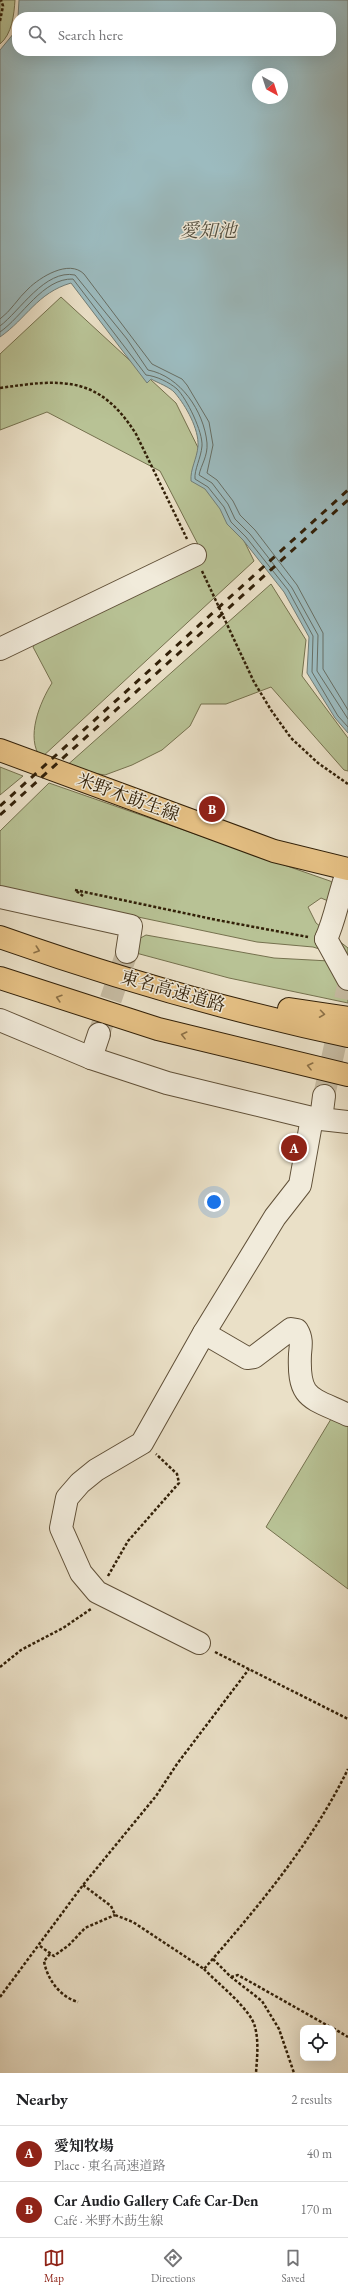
<!DOCTYPE html>
<meta charset="utf-8">
<style>
body{margin:0;font-family:"EB Garamond","Noto Serif JP",serif;background:#f6f6f6;color:#202124}
.controls{position:absolute;right:12px;bottom:12px;display:grid;overflow:hidden;border-radius:8px;box-shadow:0 4px 16px #0002}
.controls button{width:36px;height:36px;display:grid;place-items:center;padding:0;border:0;border-bottom:1px solid #e0e0e0;background:#fff;color:#202124;font:20px sans-serif}
.compass{position:absolute;left:252px;top:68px;width:36px;height:36px;border-radius:50%;background:#fff;box-shadow:0 4px 16px #0002;rotate:141deg}
.you{position:absolute;left:214px;top:1202px;width:14px;height:14px;margin:-10px;border:3px solid #fff;border-radius:50%;background:#1a73e8;box-shadow:0 0 0 6px #1a73e833}
.badge{display:grid;place-items:center;width:26px;height:26px;border-radius:50%;background:#8f2418;color:#fff;font-size:13px;font-weight:700}
.pin{position:absolute;translate:-50% -50%;border:2px solid #fff;box-shadow:0 1px 4px #0006}
.list{margin:0;padding:0;list-style:none}
h2{display:flex;justify-content:space-between;align-items:center;height:52px;margin:0;padding:0 16px;font-size:17px}
h2 small{font-size:13px;font-weight:400;color:#757577}
.list li{display:grid;grid-template-columns:26px 1fr auto;gap:12px;align-items:center;box-sizing:border-box;height:56px;padding:0 16px;border-top:1px solid #e0e0e0}
.list b{display:block;font-size:15px;white-space:nowrap}
.list p{margin:0;font-size:13px;white-space:nowrap;color:#757577}
.list em{font-size:13px;font-style:normal;color:#757577}
.icon{flex:none;width:22px;height:22px;fill:none;stroke:currentColor;stroke-width:2;stroke-linecap:round;stroke-linejoin:round}
.map{position:relative;flex:none;width:348px;height:2073px;overflow:hidden}
.search{position:absolute;background:#fff;box-shadow:0 4px 16px #0002;left:12px;right:12px;top:12px;height:44px;display:flex;align-items:center;gap:10px;box-sizing:border-box;padding:0 14px;border-radius:16px;color:#757577;font-size:15px}
.sheet{height:164px;background:#fff}
nav{display:flex;justify-content:space-around;align-items:center;box-sizing:border-box;height:56px;border-top:1px solid #e0e0e0;background:#fff;font-size:11px;color:#757577}
nav a{display:grid;justify-items:center;gap:2px}
nav .on{color:#8f2418}
.map>svg:first-child{display:block}
.green{fill:#b8c295;stroke:#75714e}
.water{fill:#9cbbbf;stroke:#727d76;fill-rule:evenodd}
.lines{fill:none;stroke-linecap:round;stroke-linejoin:round}
.shore{stroke:#676e64;stroke-width:1}
.minor-tunnel{stroke:#c5baa1;stroke-width:22;stroke-dasharray:22 11;stroke-linecap:butt}
.minor-casing{stroke:#605038;stroke-width:24}
.major-casing{stroke:#322008;stroke-width:24}
.highway-casing{stroke:#322008;stroke-width:24}
.path{stroke:#322008;stroke-width:2.5;stroke-dasharray:3 2;stroke-linecap:butt}
.minor{stroke:#f1ebdb;stroke-width:22}
.major{stroke:#e5c084;stroke-width:22}
.highway{stroke:#e5c084;stroke-width:22}
.rail{stroke:#322008;stroke-width:3;stroke-dasharray:7 7;stroke-linecap:butt}
.oneway{stroke:#8c7046}
.labels{text-anchor:middle;stroke-width:3;stroke-linejoin:round;paint-order:stroke}
.street-label{font-size:18px;fill:#322008;stroke:#f1ebdb}
.water-label{font-size:19px;font-style:italic;fill:#524e3f;stroke:#f1ebdb}
</style>
<div class="map">
<svg width="348" height="2073" viewBox="0 0 348 2073">
<rect width="100%" height="100%" fill="#eae0c7"/>
<filter id="stains"><feTurbulence type="fractalNoise" baseFrequency=".005" numOctaves="4"/><feColorMatrix values="0 0 0 0 .2 0 0 0 0 .09 0 0 0 0 .02 0 0 0 .5 -.17"/></filter>
<radialGradient id="worn" r=".72"><stop offset=".6" stop-color="#630" stop-opacity="0"/><stop offset="1" stop-color="#630" stop-opacity=".3"/></radialGradient>
<g class="green">
<path d="M0,0h15c-1,15 -3,34 -15,44z"/>
<path d="M61,297l115,106 78,158 -213,197c-16,-20 -1,-56 11,-75l-19,-36 3,-6 169,-83 -45,-87 -113,-59 -47,18v-76z"/>
<path d="M271,584l35,56 -4,36 46,62v33l-4,-1 -73,-83 -45,17h-25l-11,22 -28,24 -30,15 -27,10 -41,-7z"/>
<path d="M0,767l23,9 -23,19z"/>
<path d="M49,783l281,98 18,10 -3,17 -24,-10 -13,9 8,16 32,25v55l-119,-25 -93,-25 -1,-12 11,-6 128,23 74,4 -9,-7 -26,-8 -56,-5 -257,-54v-57z"/>
<path d="M334,1414l14,7v168l-82,-62z"/>
</g>
<path class="water" d="M19,0h329v733l-13,-15 -28,-45 2,-36 -25,-45 -41,-52 -16,-16 -7,-15 -15,-20 -14,-8c-1,-12 6,-22 7,-35 1,-17 -12,-40 -23,-53 -5,-6 -17,-10 -24,-14l-4,4 -76,-100c-34,10 -44,35 -71,54v-287l14,-17 3,-12v30h314v-34h-313zM258,74h24v24h-24z"/>
<g class="lines">
<g class="shore">
<path d="M0,319c11,-8 18,-21 28,-30 12,-12 41,-30 56,-15l68,90 30,15 5,6 22,37 4,23 -6,28 10,7 16,21 7,14 15,15 42,55 26,48v36l25,41"/>
<path d="M0,326c20,-15 45,-57 75,-51l52,64 21,31c32,6 56,41 59,73 1,13 -6,22 -8,32l13,8 16,21 7,15 15,15 42,54 26,47 -1,36 31,48"/>
<path d="M0,332c22,-15 43,-54 73,-53l73,96c10,1 23,7 31,14 10,10 26,43 25,57 -1,12 -8,24 -7,33l13,8 16,20 7,15 15,15 42,53 25,46 -1,36 26,44 10,11"/>
</g>
<g class="minor-tunnel">
<path d="M100,1031l27,-79"/>
<path d="M324,1096l24,-110"/>
</g>
<g class="minor-casing">
<g id="minor">
<path d="M0,649l195,-94"/>
<path d="M0,897l131,29 -4,26"/>
<path d="M326,939c10,-22 13,-46 22,-69"/>
<path d="M326,939l22,40"/>
<path d="M0,1020l91,38 76,25 145,35 36,4"/>
<path d="M91,1058l8,-24"/>
<path d="M321,1119l3,-23"/>
<path d="M204,1333l43,25 7,-1 37,-28 6,1c5,8 4,15 3,24 -2,46 10,43 48,61"/>
<path d="M199,1643l-102,-51 -16,-19 -20,-45 6,-30 13,-15 16,-13 46,-27 62,-110 71,-116 25,-32 12,-67"/>
</g>
</g>
<g class="major-casing">
<path id="major" d="M0,750l274,101 74,18"/>
</g>
<g class="highway-casing">
<g id="highway">
<path d="M0,937c113,40 230,74 348,99"/>
<path d="M0,978l158,51 190,46"/>
<path d="M289,1009l59,9"/>
</g>
</g>
<g class="path">
<path d="M0,21l3,-15 -2,-6"/>
<path d="M0,388c62,-9 99,-13 136,46l51,105"/>
<path d="M202,571l52,111 17,28 20,28 27,25 30,21"/>
<path d="M83,896l-8,-6 142,30 91,17"/>
<path d="M108,1576l20,-35 51,-58 -2,-9 -21,-20"/>
<path d="M215,1652l133,67"/>
<path d="M0,1667l21,-17 42,-22 28,-19"/>
<path d="M83,1885l28,21 4,9 18,7 71,47c54,-62 108,-126 144,-200"/>
<path d="M40,1946l14,10 15,-11 16,-17 30,-13"/>
<path d="M50,1954l-6,7c3,18 16,36 34,41"/>
<path d="M213,1959l18,18 31,24 17,28 15,44"/>
<path d="M204,1969c13,14 47,40 51,58 4,15 2,31 1,46"/>
<path d="M231,1977l7,-2 94,53"/>
<path d="M0,1997l83,-112 73,-89 21,-32 72,-95"/>
<path d="M333,2028l15,9"/>
</g>
<use href="#minor" class="minor"/>
<use href="#major" class="major"/>
<use href="#highway" class="highway"/>
<g class="rail">
<path d="M0,806l348,-316"/>
<path d="M0,815l348,-315"/>
</g>
</g>
<defs><path id="oneway-chevron" d="M-2-3.5L2.5 0L-2 3.5" fill="none" stroke-width="1.6" stroke-linecap="round" stroke-linejoin="round"/></defs>
<g class="oneway">
<use href="#oneway-chevron" transform="translate(37 950) rotate(19)"/>
<use href="#oneway-chevron" transform="translate(59 998) rotate(-163)"/>
<use href="#oneway-chevron" transform="translate(322 1014) rotate(8)"/>
<use href="#oneway-chevron" transform="translate(184 1035) rotate(-166)"/>
<use href="#oneway-chevron" transform="translate(310 1066) rotate(-166)"/>
</g>
<g class="labels">
<g class="street-label">
<text transform="translate(128 797) rotate(20)" y="6">米野木莇生線</text>
<text transform="translate(173 991) rotate(16)" y="6">東名高速道路</text>
</g>
<g class="water-label">
<text x="208" y="237">愛知池</text>
</g>
</g>
<rect width="100%" height="100%" filter="url(#stains)"/>
<rect width="100%" height="100%" fill="url(#worn)"/>
</svg>
<div class="controls">
<button><svg class="icon" aria-label="locate" viewBox="0 0 24 24"><circle cx="12" cy="12" r="6"/><path d="M12 2v4M12 18v4M2 12h4M18 12h4"/></svg></button>
</div>
<svg class="compass" viewBox="-18 -18 36 36"><path d="M0-13l5 13h-10z" fill="#e53935"/><path d="M0 13l5-13h-10z" fill="#757577"/></svg>
<div class="you"></div>
<div class="pin badge" style="left:294px;top:1148px">A</div>
<div class="pin badge" style="left:212px;top:809px">B</div>
<div class="search"><svg class="icon" aria-label="search" viewBox="0 0 24 24"><circle cx="10" cy="10" r="6"/><path d="M15 15l6 6"/></svg>Search here</div>
</div>
<section class="sheet">
<h2>Nearby<small>2 results</small></h2>
<ul class="list">
<li><span class="badge">A</span><div><b>愛知牧場</b><p>Place · 東名高速道路</p></div><em>40 m</em></li>
<li><span class="badge">B</span><div><b>Car Audio Gallery Cafe Car-Den</b><p>Café · 米野木莇生線</p></div><em>170 m</em></li>
</ul>
</section>
<nav>
<a class="on"><svg class="icon" aria-label="map" viewBox="0 0 24 24"><path d="M3 6l6-2 6 2 6-2v14l-6 2-6-2-6 2zM9 4v14M15 6v14"/></svg>Map</a>
<a><svg class="icon" aria-label="directions" viewBox="0 0 24 24"><path d="M12 3l9 9-9 9-9-9zM9 14v-3h6M13 9l2 2-2 2"/></svg>Directions</a>
<a><svg class="icon" aria-label="saved" viewBox="0 0 24 24"><path d="M7 4h10v16l-5-4-5 4z"/></svg>Saved</a>
</nav>
